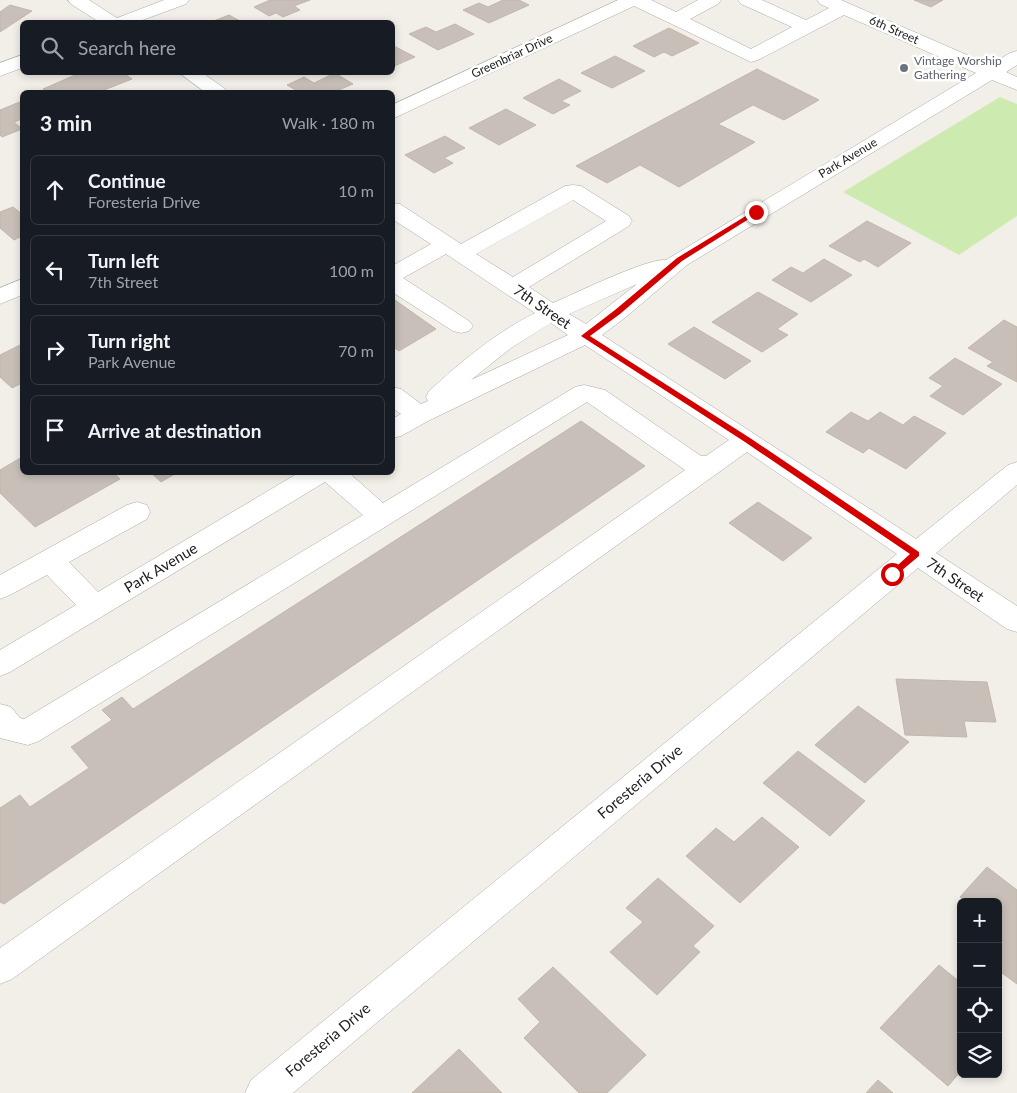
<!DOCTYPE html>
<meta charset="utf-8">
<style>
body{margin:0;font-family:Lato,sans-serif;background:#20242c;color:#f1f3f6}
.controls{position:absolute;right:15px;bottom:15px;display:grid;overflow:hidden;border-radius:8px;box-shadow:0 2px 8px #0003}
.controls button{width:45px;height:45px;display:grid;place-items:center;padding:0;border:0;border-bottom:1px solid #363941;background:#171b24;color:#f1f3f6;font:25px sans-serif}
.stop{position:absolute;width:15px;height:15px;margin:-11px;border:4px solid #d40000;border-radius:50%;background:#fff}
.stop.end{background:#d40000;border-color:#fff;box-shadow:0 1px 5px #0008}
.list{margin:0;padding:0;list-style:none}
h2{display:flex;justify-content:space-between;align-items:center;height:65px;margin:0;padding:0 20px;font-size:21px}
h2 small{font-size:16px;font-weight:400;color:#9ea1a6}
.list li{display:grid;grid-template-columns:32px 1fr auto;gap:15px;align-items:center;box-sizing:border-box;height:70px;margin:0 10px 10px;padding:0 10px;border:1px solid #363941;border-radius:8px}
.list b{display:block;font-size:19px;white-space:nowrap}
.list p{margin:0;font-size:16px;white-space:nowrap;color:#9ea1a6}
.list em{font-size:16px;font-style:normal;color:#9ea1a6}
.icon{flex:none;width:28px;height:28px;fill:none;stroke:currentColor;stroke-width:2;stroke-linecap:round;stroke-linejoin:round}
.map{position:relative;flex:none;width:1017px;height:1093px;overflow:hidden}
.search{position:absolute;background:#171b24;box-shadow:0 2px 8px #0003;left:20px;top:20px;width:375px;height:55px;display:flex;align-items:center;gap:12px;box-sizing:border-box;padding:0 18px;border-radius:8px;color:#9ea1a6;font-size:19px}
.panel{position:absolute;background:#171b24;box-shadow:0 2px 8px #0003;left:20px;top:90px;width:375px;height:385px;border-radius:8px}
.map>svg:first-child{display:block}
.grass{fill:#cdebb0}
.building{fill:#c7bfb8;stroke:#c4b6ab}
.lines{fill:none;stroke-linecap:round;stroke-linejoin:round}
.minor-casing{stroke:#a9a9a9;stroke-width:1}
.minor{fill:#fff;fill-rule:evenodd}
.route{fill:#d40000}
.worship-dot{fill:#6b7280;stroke:#fff;stroke-width:2}
.labels{text-anchor:middle;stroke-width:5;stroke-linejoin:round;paint-order:stroke}
.far-street-label{font-size:12px;fill:#222;stroke:#fff}
.far-worship-label{font-size:12px;fill:#5b616d;stroke:#fff;text-anchor:start}
.street-label{font-size:15px;fill:#222;stroke:#fff}
</style>
<div class="map">
<svg width="1017" height="1093" viewBox="0 0 1017 1093">
<rect width="100%" height="100%" fill="#f2efe9"/>
<path class="grass" d="M1000,97l17,7v112l-58,39 -116,-63z"/>
<g class="building">
<path d="M270,0h40l-16,6 6,4 -17,7 -7,-4 -7,3 -15,-9z"/>
<path d="M503,0h16l10,5 -40,18 -26,-13 16,-7 9,4z"/>
<path d="M914,0h29l-12,7z"/>
<path d="M10,5l22,6 -32,21v-20z"/>
<path d="M229,15l13,7h-31z"/>
<path d="M455,24l19,10 -36,16 -29,-16 17,-7 10,5z"/>
<path d="M669,28l30,15 -27,13 -8,-4 -10,5 -21,-11z"/>
<path d="M392,45l23,12 -23,10z"/>
<path d="M615,56l30,15 -33,17 -31,-15z"/>
<path d="M757,69l62,31 -35,20 -31,-15 -35,19 37,18 -76,45 -39,-22 -33,18 -31,-17z"/>
<path d="M82,72h7l5,3 7,-3h21l10,7 -33,13h-50l-6,-3z"/>
<path d="M335,73l18,11 -19,8h-35l-12,-7 17,-8 10,6z"/>
<path d="M559,79l22,12 -20,10 9,4 -17,9 -30,-16z"/>
<path d="M22,101v18l-8,3 8,7 -20,8 -2,-2v-25z"/>
<path d="M506,109l30,16 -37,20 -30,-17z"/>
<path d="M445,136l20,12 -21,10 9,5 -19,10 -29,-18z"/>
<path d="M13,207l9,7v22l-8,4 -14,-12v-16z"/>
<path d="M867,221l44,22 -33,24 -14,-8 -4,3 -31,-16z"/>
<path d="M824,259l28,16 -41,27 -39,-22 19,-13 12,6z"/>
<path d="M758,292l40,22 -21,15 11,6 -26,17 -50,-30z"/>
<path d="M392,298l44,31 -37,22 -7,-5z"/>
<path d="M1004,320l13,7v55l-30,-16 6,-4 -25,-14z"/>
<path d="M694,327l57,34 -26,18 -57,-35z"/>
<path d="M22,344v39l-10,5 -12,-11v-22z"/>
<path d="M955,358l47,26 -39,31 -33,-19 13,-10 -14,-8z"/>
<path d="M851,412l17,9 12,-9 23,13 11,-9 32,17 -40,36 -37,-21 -6,5 -37,-21z"/>
<path d="M581,421l64,45 -641,438 -4,-2v-94l20,-13 10,12 59,-39 -18,-21 41,-27 -10,-10 20,-13 11,12z"/>
<path d="M22,457v15h91l7,7 -85,48 -35,-34v-23z"/>
<path d="M150,472h28l-17,10z"/>
<path d="M758,502l54,36 -29,23 -54,-38z"/>
<path d="M896,679l91,3 9,40 -32,-1 3,16 -62,-2z"/>
<path d="M858,706l51,36 -44,41 -50,-38z"/>
<path d="M798,751l67,50 -35,35 -67,-53z"/>
<path d="M762,817l37,30 -59,56 -54,-47 30,-28 18,14z"/>
<path d="M987,867l30,23v94l-19,-14v-68h-31l-7,-5z"/>
<path d="M658,878l56,48 -21,20 7,6 -43,43 -47,-43 33,-30 -17,-14z"/>
<path d="M939,965l22,18v88l-13,15 -68,-58z"/>
<path d="M553,967l93,88 -39,38h-28l-55,-55 16,-16 -22,-23z"/>
<path d="M459,1049l43,44h-90z"/>
<path d="M878,1080l15,13h-27z"/>
</g>
<g class="lines">
<g class="minor-casing">
<g id="minor">
<path d="M68,0h21l28,18 47,-18h25l-3,4 -49,18h-38l-28,-18z"/>
<path d="M618,0h33l25,12 22,-12h23l-3,4 -28,15 61,30 41,-22 -51,-23 -3,-4h24l44,20 23,-12 -9,-4 -3,-4h24l149,65 20,-12 7,-2v14l-11,7 11,5v13l-25,-10 -305,185 -61,52 -24,18 314,204 92,-74 9,-3v23l-81,68 81,53v26l-10,-3 -89,-61 -625,525h-48l6,-13 646,-526 -150,-102 -735,527 -12,5v-36l685,-478 -98,-68 -548,339 -11,4 -28,-7v-34l11,3 9,11 4,1 339,-204 -38,-33 -315,190 -10,4v-26l76,-45 -29,-30 -37,20 -10,4v-24l127,-70 10,-3 10,3 3,7 -3,7 -78,43 29,30 202,-120h48l35,31 192,-116 9,-2 21,5 96,66h5l23,-16 -144,-95 -157,76 -27,15 -9,2v-19l9,-5 -9,-6v-21l9,2 20,15 7,-3 -2,-4 3,-6c33,-30 66,-58 106,-78l-89,-59 -43,24 66,43 4,5 -4,5 -8,2 -8,-2 -61,-39v-26l39,-22 -39,-25v-16l8,1 61,40 104,-58 8,-1 8,1 48,30 3,5 -3,5 -100,61 24,16c21,-9 94,-45 113,-43l310,-187 -132,-58 -86,45 -7,2 -117,-56 -242,113v-14zM573,200l33,21 -93,56 -37,-23zM637,284l-51,40 -17,-10zM551,323l17,12 -97,45 40,-32z"/>
<path d="M22,55v13l-22,8v-13z"/>
<path d="M178,72h23l23,16 3,4h-22z"/>
<path d="M22,279v16l-22,9v-16z"/>
</g>
</g>
<use href="#minor" class="minor"/>
</g>
<path class="route" d="M754,211l6,1 -78,49 -62,53 -30,22 160,102 169,114v4l-24,20h-6l-1,-2 22,-20 -165,-112 -164,-106 34,-26 62,-52z"/>
<circle class="worship-dot" cx="904" cy="68" r="5"/>
<g class="labels">
<g class="far-street-label">
<text transform="translate(894 30) rotate(24)" y="4">6th Street</text>
<text transform="translate(512 56) rotate(-25)" y="4">Greenbriar Drive</text>
<text transform="translate(848 158) rotate(-31)" y="4">Park Avenue</text>
</g>
<g class="far-worship-label">
<text x="914" y="65">Vintage Worship<tspan x="914" dy="14">Gathering</tspan></text>
</g>
<g class="street-label">
<text transform="translate(542 307) rotate(34)" y="5">7th Street</text>
<text transform="translate(161 568) rotate(-31)" y="5">Park Avenue</text>
<text transform="translate(955 580) rotate(34)" y="5">7th Street</text>
<text transform="translate(640 782) rotate(-40)" y="5">Foresteria Drive</text>
<text transform="translate(328 1040) rotate(-40)" y="5">Foresteria Drive</text>
</g>
</g>
</svg>
<div class="controls">
<button>+</button>
<button>−</button>
<button><svg class="icon" aria-label="locate" viewBox="0 0 24 24"><circle cx="12" cy="12" r="6"/><path d="M12 2v4M12 18v4M2 12h4M18 12h4"/></svg></button>
<button><svg class="icon" aria-label="layers" viewBox="0 0 24 24"><path d="M12 4l9 5-9 5-9-5zM3 14l9 5 9-5"/></svg></button>
</div>
<div class="stop" style="left:892px;top:574px"></div>
<div class="stop end" style="left:756px;top:212px"></div>
<div class="search"><svg class="icon" aria-label="search" viewBox="0 0 24 24"><circle cx="10" cy="10" r="6"/><path d="M15 15l6 6"/></svg>Search here</div>
<section class="panel">
<h2>3 min<small>Walk · 180 m</small></h2>
<ul class="list">
<li><svg class="icon" aria-label="ahead" viewBox="0 0 24 24"><path d="M12 20V5M6 11l6-6 6 6"/></svg><div><b>Continue</b><p>Foresteria Drive</p></div><em>10 m</em></li>
<li><svg class="icon" aria-label="left" viewBox="0 0 24 24"><path d="M17 20v-9H6M10 6l-5 5 5 5"/></svg><div><b>Turn left</b><p>7th Street</p></div><em>100 m</em></li>
<li><svg class="icon" aria-label="right" viewBox="0 0 24 24"><path d="M7 20v-9h11M14 6l5 5-5 5"/></svg><div><b>Turn right</b><p>Park Avenue</p></div><em>70 m</em></li>
<li><svg class="icon" aria-label="arrive" viewBox="0 0 24 24"><path d="M6 21V4h12l-3 4 3 4H6"/></svg><div><b>Arrive at destination</b></div></li>
</ul>
</section>
</div>
